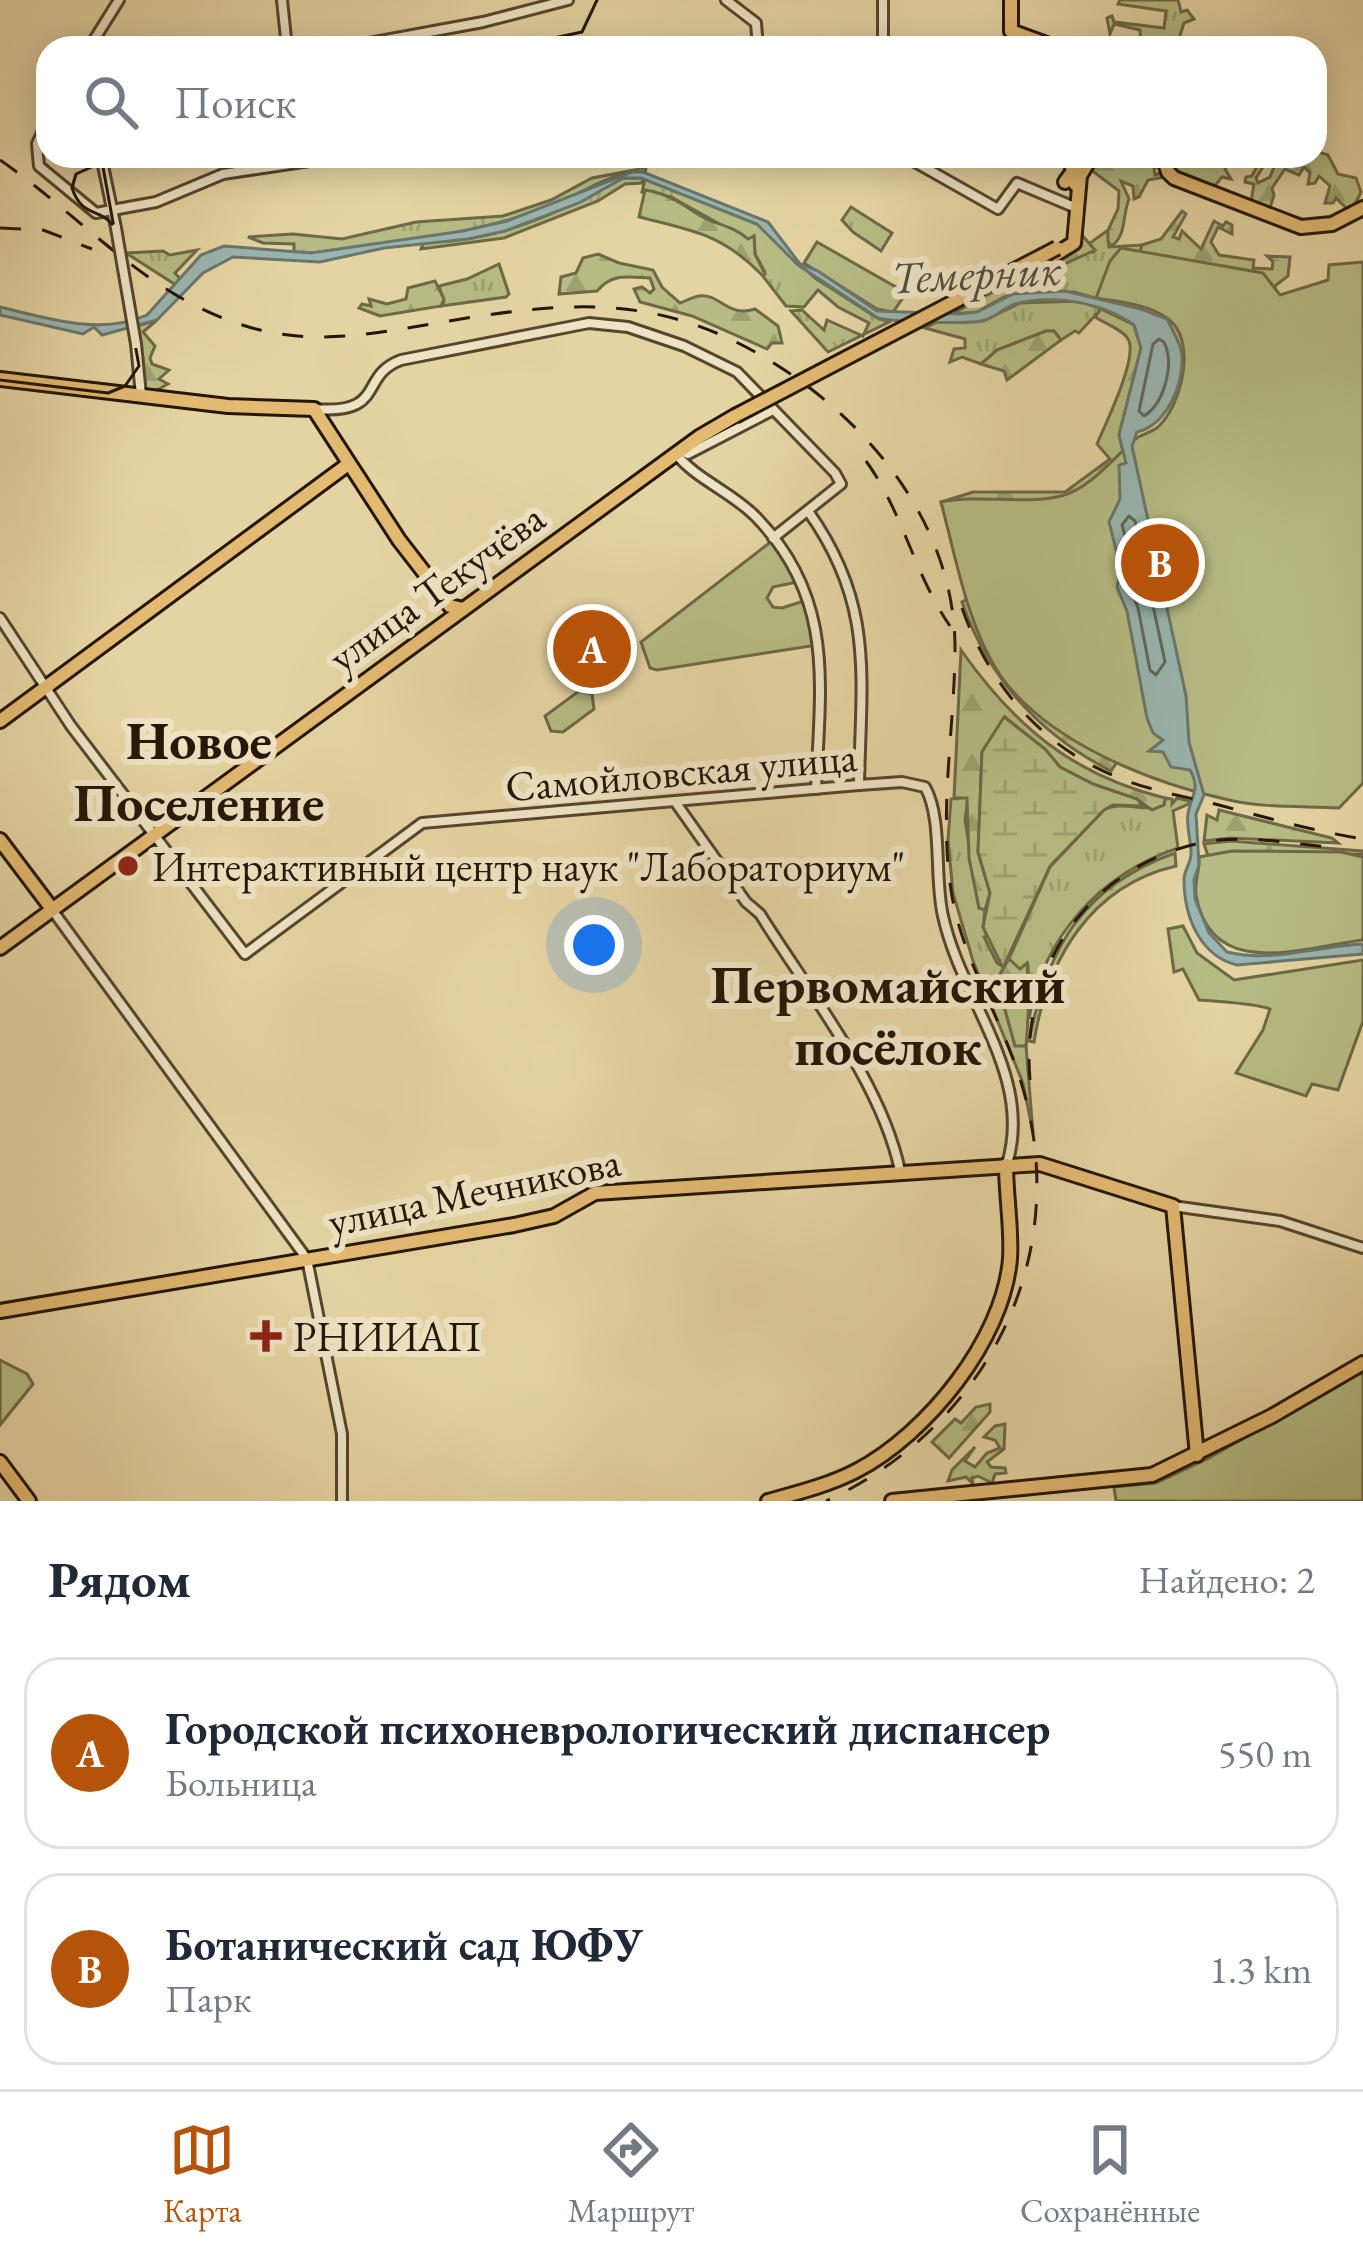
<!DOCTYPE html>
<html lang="ru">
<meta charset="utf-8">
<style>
body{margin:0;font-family:"EB Garamond",serif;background:#f2f2f3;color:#1f2937}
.you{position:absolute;left:594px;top:945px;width:42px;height:42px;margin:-30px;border:9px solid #fff;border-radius:50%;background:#1a73e8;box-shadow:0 0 0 18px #1a73e833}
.badge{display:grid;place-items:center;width:78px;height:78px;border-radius:50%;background:#b45309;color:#fff;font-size:39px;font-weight:700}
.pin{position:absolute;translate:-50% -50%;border:6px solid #fff;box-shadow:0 3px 12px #0006}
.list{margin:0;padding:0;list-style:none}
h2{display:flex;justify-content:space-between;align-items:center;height:156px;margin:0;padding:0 48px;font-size:51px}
h2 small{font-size:39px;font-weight:400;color:#747a83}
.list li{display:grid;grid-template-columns:78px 1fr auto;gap:36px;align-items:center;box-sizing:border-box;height:192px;margin:0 24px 24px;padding:0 24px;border:3px solid #e0e1e3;border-radius:36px}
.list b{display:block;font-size:45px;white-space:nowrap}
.list p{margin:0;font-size:39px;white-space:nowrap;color:#747a83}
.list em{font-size:39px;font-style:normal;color:#747a83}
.icon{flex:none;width:66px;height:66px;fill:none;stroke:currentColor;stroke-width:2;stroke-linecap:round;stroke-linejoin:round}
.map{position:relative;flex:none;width:1363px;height:1501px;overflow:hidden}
.search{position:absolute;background:#fff;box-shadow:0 6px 30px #0003;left:36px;right:36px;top:36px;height:132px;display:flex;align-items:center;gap:30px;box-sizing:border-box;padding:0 42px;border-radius:36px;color:#747a83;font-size:45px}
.sheet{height:588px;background:#fff}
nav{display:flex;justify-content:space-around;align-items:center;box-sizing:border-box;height:168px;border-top:3px solid #e0e1e3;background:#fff;font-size:33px;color:#747a83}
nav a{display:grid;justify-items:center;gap:6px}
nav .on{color:#b45309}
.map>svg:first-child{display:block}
.grass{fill:url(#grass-tufts);stroke:#6e6946;stroke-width:3}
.forest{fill:url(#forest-firs);stroke:#6e6946;stroke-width:3}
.wetland{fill:url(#wetland-marsh);stroke:#6e6946;stroke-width:3}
.green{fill:#b6bc84;stroke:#6e6946;stroke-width:3}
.water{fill:#99b6b0;stroke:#6b766c;stroke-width:3}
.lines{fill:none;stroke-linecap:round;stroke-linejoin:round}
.shore{stroke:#5f665c;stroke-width:3}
.minor-casing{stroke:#55462e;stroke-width:14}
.major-casing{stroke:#251607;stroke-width:18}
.minor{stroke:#eee3c3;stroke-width:8}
.major{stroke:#e2ba72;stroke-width:12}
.tram{stroke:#251607;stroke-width:3}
.rail{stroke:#251607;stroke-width:3;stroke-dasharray:21 21;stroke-linecap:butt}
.minor-bridge-casing{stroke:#55462e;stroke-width:14;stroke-linecap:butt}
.major-bridge-casing{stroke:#251607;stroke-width:18;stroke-linecap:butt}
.minor-bridge{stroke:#eee3c3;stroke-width:8}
.major-bridge{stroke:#e2ba72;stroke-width:12}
.poi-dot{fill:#8f2418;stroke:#eee3c3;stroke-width:4.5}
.labels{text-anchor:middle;stroke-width:12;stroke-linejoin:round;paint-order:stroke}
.street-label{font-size:42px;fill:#251607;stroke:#eee3c3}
.poi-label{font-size:42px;fill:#251607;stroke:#eee3c3;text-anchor:start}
.water-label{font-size:45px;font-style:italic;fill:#4e4e42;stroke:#eee3c3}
.district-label{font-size:54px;font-weight:bold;fill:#251607;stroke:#eee3c3}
</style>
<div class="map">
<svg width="1363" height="1501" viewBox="0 0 1363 1501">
<defs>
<pattern id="grass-tufts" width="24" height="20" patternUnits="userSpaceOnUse" patternTransform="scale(3)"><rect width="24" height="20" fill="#b6bc84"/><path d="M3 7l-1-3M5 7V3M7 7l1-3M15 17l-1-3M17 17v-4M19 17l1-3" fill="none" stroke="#9ca170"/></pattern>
<pattern id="forest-firs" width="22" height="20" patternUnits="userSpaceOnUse" patternTransform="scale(3)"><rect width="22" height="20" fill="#b6bc84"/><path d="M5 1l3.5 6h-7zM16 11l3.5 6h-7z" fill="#9ca170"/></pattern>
<pattern id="wetland-marsh" width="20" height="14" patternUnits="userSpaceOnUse" patternTransform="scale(3)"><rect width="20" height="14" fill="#b6bc84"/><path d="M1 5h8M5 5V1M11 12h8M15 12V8" fill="none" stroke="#9ca170"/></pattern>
</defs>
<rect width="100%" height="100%" fill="#e5d4a3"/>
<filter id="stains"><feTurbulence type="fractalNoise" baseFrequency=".00167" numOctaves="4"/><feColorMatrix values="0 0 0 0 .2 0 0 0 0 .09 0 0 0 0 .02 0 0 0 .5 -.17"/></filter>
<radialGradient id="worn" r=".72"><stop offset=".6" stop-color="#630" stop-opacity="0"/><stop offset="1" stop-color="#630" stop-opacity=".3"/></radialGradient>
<g class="grass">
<path d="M1120,0h58l3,12 6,-2 7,9 -10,4 -8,25h-51l4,-6 12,2 -1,-14 -26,-6 -4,10 -3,-16 5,-2 2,6 50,6 2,-17 -48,-7z"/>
<path d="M646,168l-1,5c-30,-4 -60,19 -87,30 -77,32 -165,39 -247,50l-17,-1v-8l-31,-1 -15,-6 45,-3 49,5 74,-17 87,-6 48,-16 41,-22z"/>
<path d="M623,178h20l-1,5 -17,1 -27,17 -94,37 -83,11 3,-7c70,2 140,-31 199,-64z"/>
<path d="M645,179l112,45 58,54 62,40 12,4 -61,30 -37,-41 11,-1 22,20 3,-10 36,16 6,-13 -31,-16 -20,-17 -14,17 -18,-1 -24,-31 3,-3 -10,-18 -1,-18 -6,4 -77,-43 -29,-5z"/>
<path d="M851,207l41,26 -11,18 -28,-19 -11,-12z"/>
<path d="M1108,230l1,17 33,-2 -1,25 26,33 24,58 -9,-3 -15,-39 -93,-27 -52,2 12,-4 -4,-6 54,-31 9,-1 -3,-9z"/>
<path d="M197,250l-22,23 6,7 -5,5 -50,-32 37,-2 7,4z"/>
<path d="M499,264l10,30 -3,3 -65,9 3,-4 -5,-16 28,-7z"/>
<path d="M1080,301l21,8 -22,24 -4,-2 -14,9 -7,-9h-8l-49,19 -16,14 -19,-7 -12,5 4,-13 11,-1v-9l-40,-11 12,-6 46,-1 37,-18z"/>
<path d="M968,797l-3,23 14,88 6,2 -2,17 4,9 -3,1 13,26 8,5 -6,20 16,57 11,1 7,87 -10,-50 -50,-122 -20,-68 -5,-53 3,-41z"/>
<path d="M1165,798l7,1v5l5,-6 16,4 -20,9 5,37c-79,27 -135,89 -149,171l-1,-54 -9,4 -10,-10 41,-92 54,-57c18,-10 42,3 60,-5z"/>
</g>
<g class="forest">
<path d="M1315,151l13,4 10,19 18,4 5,14 -7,14 -7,3 -11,-11 -3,5h-8l5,-17 -11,-10 -4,7 -7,1 2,-11 -6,-6 -5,8 -14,-6 -13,19 2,7 -4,13 -19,-6 3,-18 -9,-2 1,-5 6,-1 8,-16 6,2 -10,16 2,5 12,-6 4,-10 -10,-11h51z"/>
<path d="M1109,156h51l2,8 -8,5 1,6 8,-3 2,5 -17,3 -9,17 -5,2 -1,-13 -12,-5 8,18c-7,17 -2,35 -17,47l-4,-4v-12l10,-21 1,-18 -29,-22z"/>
<path d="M1166,156h89l-13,10 -12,-5 -5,8 6,10 -9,-2 -10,12 -35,-13z"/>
<path d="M645,190c21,3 36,13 51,23 17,12 35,11 52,26l6,-3 1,18 10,20 -3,1c-40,-41 -68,-44 -123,-58z"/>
<path d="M1182,211l4,3 -13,23 6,2 3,-8 19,18 13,-28 9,5 3,-4 6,3v9l-14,-7 -7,15 8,13 35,5 -1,8 19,1 1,-7 -6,-6 23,1 -2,19 -12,9 -4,11 -133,-40 3,-11 19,-6z"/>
<path d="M1080,233l15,17 -39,18 -2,10 -5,3 -7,-4 -11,7 3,6 -30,7 -27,15 -25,2 121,-65z"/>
<path d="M598,254l21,9 34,7 9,17 18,16c6,-2 12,-6 19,-7 21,-3 28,22 56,13l23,17 4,17h-10l-5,6 -75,-33 -52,-14 -6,-13 8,-2 8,6 4,-4 -4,-11c-23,-1 -38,-5 -53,13l-38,3 2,-17 15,-4 7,-15z"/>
<path d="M435,281l9,18 -3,7 -61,10 -21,-8 3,-4 9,2 -2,-7 18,5 19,-5 2,-11z"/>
<path d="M1101,309l33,16 7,23 -22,87 7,29 -9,298 -6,9c-71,-36 -123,-93 -149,-169l5,-3 -26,-97 32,-10h92l45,-33 -13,-15c8,-19 42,-88 31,-105 -5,-9 -24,-16 -33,-22z"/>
<path d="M157,320l-14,12 12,14 -5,12 2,6 17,6 -10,9 9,5c-13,7 -12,9 -26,4l1,-30 -6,-32z"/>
<path d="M1046,331h8l7,9 -54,40 -3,-9 -23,-7 16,-14z"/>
<path d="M961,650c54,77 112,125 204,148l-1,7 -12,5 -15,-11 -44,-15 -33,-17 -15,-18 -40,-32 -23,35 -4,100 12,41 -5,17 -6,-2 -10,-50 -2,-60h-13z"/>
<path d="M1219,810l113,28 6,5 -108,-5 -26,3 3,-26 10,5z"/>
<path d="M1230,841l133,10v3l-155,2 -4,-12z"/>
<path d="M1175,853l1,13c-86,20 -129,94 -142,176l-5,-1c18,-92 53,-155 146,-188z"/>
<path d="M1009,959l11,10 7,-6c2,27 2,53 -1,83h-11l-16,-58 -1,-11z"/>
<path d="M990,1404v8l-41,46 -17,-16 23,-23 6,4 15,-16z"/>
<path d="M1005,1424l-1,25 -17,13 4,5 14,1 1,5 -11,1 -3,9 -14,-7 -6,2 1,6 -7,-7 -18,4 4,-11 23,-23 -10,14 10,6 12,-14 13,-5 -5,-8 -11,-3 11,-11z"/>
</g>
<path class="wetland" d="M1004,717l41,32 15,18 33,17 44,15 6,7 -30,-1 -9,5 -54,56 -47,102 -20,-41 7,-34 -12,-41 4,-100z"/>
<g class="green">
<path d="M817,242l84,48 1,9 -9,13 -16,-3 -73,-46z"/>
<path d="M1121,248l142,25 17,22 48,-15 1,-15 34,-3v521l-24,25c-36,-2 -76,0 -110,-8 -78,-17 -182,-58 -229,-125 -33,-50 -44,-117 -59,-173 38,-8 84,3 120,-6 27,-6 53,-38 73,-56 7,-6 17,-7 24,-13 24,-22 40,-88 9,-109 -20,-14 -47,-16 -71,-20l14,-37z"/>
<path d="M772,541l25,41 -24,5 -6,11 6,9 9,1 22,-7 13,44 -160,25 -7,-2 -9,-26z"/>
<path d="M579,691l13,3 2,15 -31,23 -12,-1 -6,-15z"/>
<path d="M1232,851l109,1 22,5v83c-63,8 -152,41 -167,-45 -2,-13 4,-24 3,-38z"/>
<path d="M1183,926l14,27 37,27 129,-20v61l-25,69 -26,-6 -6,12 -70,-23 27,-43 7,-21c-11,-5 -56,-8 -71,-9l-16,-31 -9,3 -6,-43z"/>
<path d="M0,1360l27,14 6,10 -33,41z"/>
<path d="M1360,1372l3,4v125h-247l-2,-14 42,-4 53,-25z"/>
</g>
<path class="water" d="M632,172h11l125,50 32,42 18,7 59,40 83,3 17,-2 36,-18 52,-3 76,18 26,10c5,11 14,24 15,36 2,29 -15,70 -45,77l-5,14 54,250 3,46 15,53 -8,19 3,51 -5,15 1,19 14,34 18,19c44,11 91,-6 136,-8v10l-126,11c-37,-9 -53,-48 -53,-86 0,-9 8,-17 7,-27 0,-13 -5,-24 -3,-38 3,-19 13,-24 2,-44l-19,-3 -8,-15 -14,-1 14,-11 -10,-7 -6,-15 -20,-107 -10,-24 4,-18 -12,-47 11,-23 -1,-34 7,-2 -7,-28 22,-87 -7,-23c-32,-23 -81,-31 -119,-21 -12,4 -21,15 -34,17 -15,3 -90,1 -103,-3l-80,-53 -41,-41 -116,-46h-18l-44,25 -74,28 -37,8 -84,9 -64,14 -87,-5 -30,16 -46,47 -55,15 -8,-8 -11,7 -83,-19v-8c47,11 100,29 147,8l54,-60 23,-9 87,7 152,-22 44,-10z"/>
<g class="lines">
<g class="shore">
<path d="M1159,339l5,3c11,22 0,62 -20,74l-5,-5 14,-67z"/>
<path d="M1129,516l6,5 30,141 -9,13 -6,-5 -12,-62 -8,-21 3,-22 -11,-40z"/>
</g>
<g class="minor-casing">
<g id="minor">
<path d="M282,0l5,48"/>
<path d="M726,0l30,23 2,25"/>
<path d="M89,48l30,-48"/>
<path d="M342,48l141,-26 85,-22"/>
<path d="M883,48v-48"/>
<path d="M48,120l-11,24 2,22 57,47 60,-11 67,-28 120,-18"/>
<path d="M101,156l15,72"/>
<path d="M821,156l9,5 76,-4 92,52 19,-26 57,24"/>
<path d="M136,344l5,51"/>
<path d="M314,409c73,6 44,-33 87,-49l188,-37 39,4 56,19 53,26 98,101 6,11 -68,54"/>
<path d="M681,451l7,3 85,-44"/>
<path d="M676,454c21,26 56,38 80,63 80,82 64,169 60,272"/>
<path d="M808,511c67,94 53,165 51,274"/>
<path d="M0,618l71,108 174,228 177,-131 437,-38 43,-3 23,5c18,31 9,92 18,129 18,84 91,159 64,248"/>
<path d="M676,803l70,99 14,12c48,77 122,169 140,257"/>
<path d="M53,911l254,348 35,175v67"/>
<path d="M1173,1206l107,15 83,27"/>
</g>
</g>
<g class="major-casing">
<g id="major">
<path d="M1011,0v31l46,17"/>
<path d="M1070,156l5,28"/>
<path d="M1163,156l5,16 6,6 127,49 31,-3 31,-16"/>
<path d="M1065,182l8,-11 25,-15"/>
<path d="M1048,259l26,-16 6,-67 7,-12"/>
<path d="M0,379l228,27 86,3 85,131 51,66 13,3"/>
<path d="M0,721l347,-256"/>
<path d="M0,840l52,69"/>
<path d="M0,948l699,-511 36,-21"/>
<path d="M0,1311l514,-86 40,-9 41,-23 445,-29 133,42 24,249"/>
<path d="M0,1462l29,39"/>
<path d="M768,1501c29,-8 61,-16 88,-30 71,-37 147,-131 154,-212 2,-31 -4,-63 -4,-94"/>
<path d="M892,1501l260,-26 120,-59 91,-53"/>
</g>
</g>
<use href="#minor" class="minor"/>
<use href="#major" class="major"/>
<g class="tram">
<path d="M507,48l75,-16 15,-32"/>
<path d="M100,156l-6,10 -18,8 -4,14c10,30 27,19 42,38"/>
<path d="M0,380l108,13 17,-7 14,-20 -38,-210"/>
</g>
<g class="rail">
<path d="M0,160c87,60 153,144 260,170 57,14 114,4 171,-6 135,-23 230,-35 352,45 96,63 174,165 172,284 -1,78 -16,158 -4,237 10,68 50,126 70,192 54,173 -34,345 -195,419"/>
<path d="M0,228l43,2 49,19"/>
<path d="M866,461c37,51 48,113 84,165"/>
<path d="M962,608c26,74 77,136 150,167 34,15 71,21 107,30 48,13 95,26 144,34"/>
<path d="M1030,1080c-10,-112 58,-212 170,-237 41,-9 87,0 128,4"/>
</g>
<g class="minor-bridge-casing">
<path id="minor-bridge" d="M116,228l20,116"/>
</g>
<g class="major-bridge-casing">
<path id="major-bridge" d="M735,416l322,-168"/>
</g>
<use href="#minor-bridge" class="minor-bridge"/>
<use href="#major-bridge" class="major-bridge"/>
</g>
<g class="poi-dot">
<circle cx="128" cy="866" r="12"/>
<path d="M260 1318h12v12h12v12h-12v12h-12v-12h-12v-12h12z"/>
</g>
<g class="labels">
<g class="street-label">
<text transform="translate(436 587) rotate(-36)" y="15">улица Текучёва</text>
<text transform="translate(681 771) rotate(-5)" y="15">Самойловская улица</text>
<text transform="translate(474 1191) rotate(-12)" y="15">улица Мечникова</text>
</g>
<g class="poi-label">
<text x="152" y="881">Интерактивный центр наук "Лабораториум"</text>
<text x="293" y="1351">РНИИАП</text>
</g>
<g class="water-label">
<text transform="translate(976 273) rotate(-3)" y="16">Темерник</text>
</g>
<g class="district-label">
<text x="199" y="759">Новое<tspan x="199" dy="62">Поселение</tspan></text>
<text x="888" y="1003">Первомайский<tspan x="888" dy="62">посёлок</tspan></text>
</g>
</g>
<rect width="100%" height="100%" filter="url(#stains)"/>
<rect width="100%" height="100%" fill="url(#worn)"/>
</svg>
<div class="you"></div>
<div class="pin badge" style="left:592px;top:649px">A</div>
<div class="pin badge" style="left:1160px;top:563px">B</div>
<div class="search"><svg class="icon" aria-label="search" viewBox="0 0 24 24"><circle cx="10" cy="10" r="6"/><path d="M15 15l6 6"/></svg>Поиск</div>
</div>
<section class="sheet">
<h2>Рядом<small>Найдено: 2</small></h2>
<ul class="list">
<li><span class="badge">A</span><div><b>Городской психоневрологический диспансер</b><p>Больница</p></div><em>550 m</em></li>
<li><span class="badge">B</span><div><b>Ботанический сад ЮФУ</b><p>Парк</p></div><em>1.3 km</em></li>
</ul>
</section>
<nav>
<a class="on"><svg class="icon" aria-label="map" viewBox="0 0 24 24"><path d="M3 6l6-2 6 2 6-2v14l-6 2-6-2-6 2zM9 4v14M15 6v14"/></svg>Карта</a>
<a><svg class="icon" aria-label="directions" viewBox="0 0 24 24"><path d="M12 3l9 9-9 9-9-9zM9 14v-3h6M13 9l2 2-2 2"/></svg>Маршрут</a>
<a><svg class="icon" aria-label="saved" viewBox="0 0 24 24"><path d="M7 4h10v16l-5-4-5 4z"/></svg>Сохранённые</a>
</nav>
